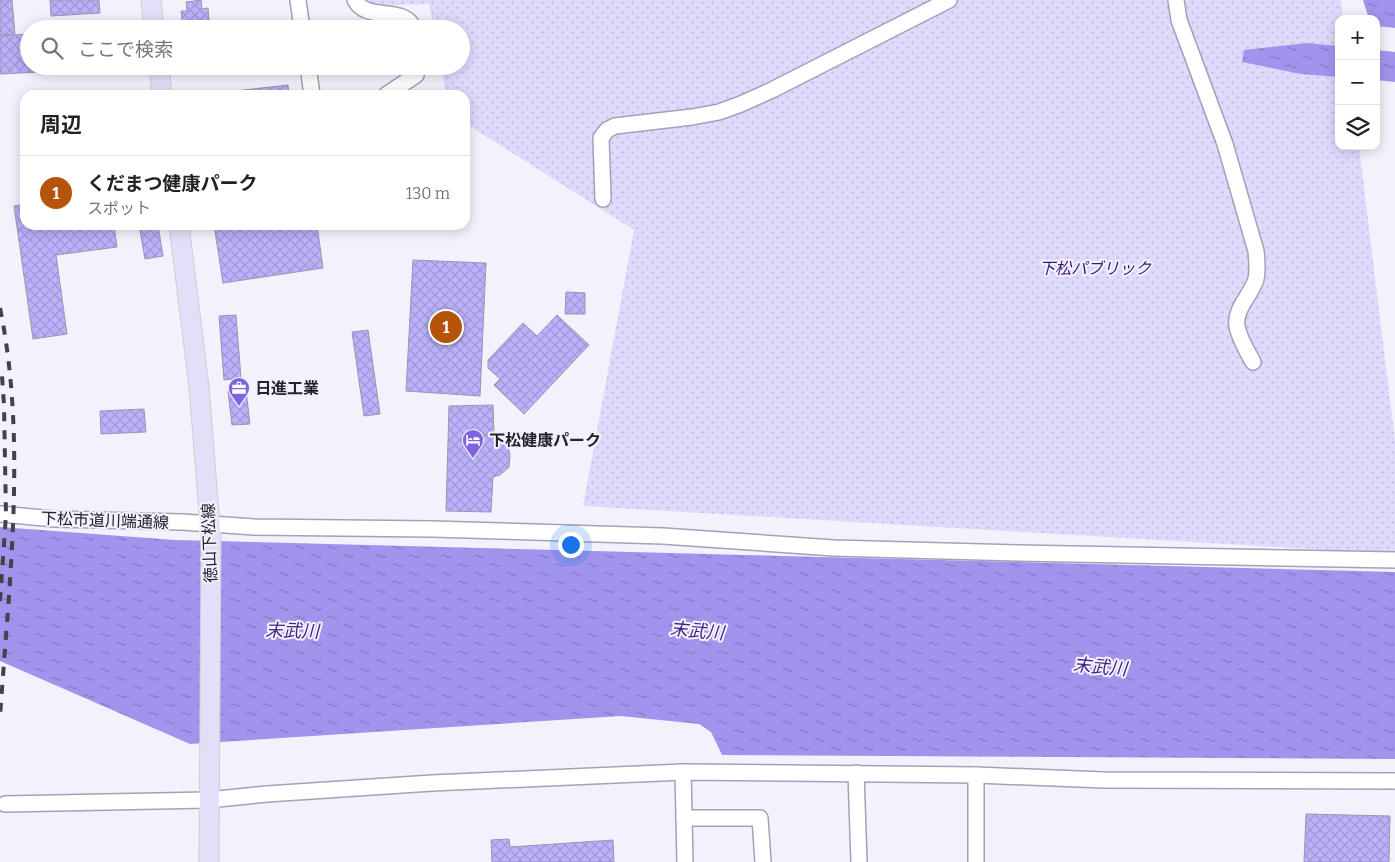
<!DOCTYPE html>
<html lang="ja">
<meta charset="utf-8">
<style>
body{margin:0;font-family:Bitter,"Noto Sans JP",serif;background:#f2f2f2;color:#222}
.controls{position:absolute;right:15px;top:15px;display:grid;overflow:hidden;border-radius:10px;box-shadow:0 2px 12px #0003}
.controls button{width:45px;height:45px;display:grid;place-items:center;padding:0;border:0;border-bottom:1px solid #e0e0e0;background:#fff;color:#222;font:25px sans-serif}
.you{position:absolute;left:570px;top:544px;width:18px;height:18px;margin:-12px;border:4px solid #fff;border-radius:50%;background:#1a73e8;box-shadow:0 0 0 8px #1a73e833}
.badge{display:grid;place-items:center;width:32px;height:32px;border-radius:50%;background:#b45309;color:#fff;font-size:16px;font-weight:700}
.pin{position:absolute;translate:-50% -50%;border:2px solid #fff;box-shadow:0 1px 5px #0006}
.list{margin:0;padding:0;list-style:none}
h2{display:flex;justify-content:space-between;align-items:center;height:65px;margin:0;padding:0 20px;font-size:21px}
h2 small{font-size:16px;font-weight:400;color:#767676}
.list li{display:grid;grid-template-columns:32px 1fr auto;gap:15px;align-items:center;box-sizing:border-box;height:75px;padding:0 20px;border-top:1px solid #e0e0e0}
.list b{display:block;font-size:19px;white-space:nowrap}
.list p{margin:0;font-size:16px;white-space:nowrap;color:#767676}
.list em{font-size:16px;font-style:normal;color:#767676}
.icon{flex:none;width:28px;height:28px;fill:none;stroke:currentColor;stroke-width:2;stroke-linecap:round;stroke-linejoin:round}
.map{position:relative;flex:none;width:1395px;height:862px;overflow:hidden}
.search{position:absolute;background:#fff;box-shadow:0 2px 12px #0003;left:20px;top:20px;width:450px;height:55px;display:flex;align-items:center;gap:12px;box-sizing:border-box;padding:0 18px;border-radius:28px;color:#767676;font-size:19px}
.panel{position:absolute;background:#fff;box-shadow:0 2px 12px #0003;left:20px;top:90px;width:450px;height:140px;border-radius:15px}
.map>svg:first-child{display:block}
.park{fill:url(#park-dots)}
.water{fill:url(#water-ripples)}
.building{fill:url(#building-cross-hatch);stroke:#9997af}
.lines{fill:none;stroke-linecap:round;stroke-linejoin:round}
.minor-casing{stroke:#a3a1b9;stroke-width:18}
.major-casing{stroke:#cfced0;stroke-width:21}
.minor{stroke:#fff;stroke-width:15}
.major{stroke:#e2dff9;stroke-width:19}
.rail{stroke:#43424c;stroke-width:4;stroke-dasharray:9 9;stroke-linecap:butt}
.labels{text-anchor:middle;stroke-width:4;stroke-linejoin:round;paint-order:stroke}
.park-label{font-size:16px;font-style:italic;fill:#39167e;stroke:#f3f2fc}
.poi-label{font-size:16px;font-weight:bold;fill:#23222b;stroke:#f3f2fc;text-anchor:start}
.street-label{font-size:16px;fill:#23222b;stroke:#f3f2fc}
.water-label{font-size:18px;font-style:italic;fill:#3d1e85;stroke:#f3f2fc}
</style>
<div class="map">
<svg width="1395" height="862" viewBox="0 0 1395 862">
<defs>
<pattern id="park-dots" width="8" height="8" patternUnits="userSpaceOnUse" patternTransform="scale(1.25)"><rect width="8" height="8" fill="#dddafc"/><path d="M2 2h.1M6 6h.1" fill="none" stroke="#bdbbd8" stroke-width="1.8" stroke-linecap="round"/></pattern>
<pattern id="water-ripples" width="26" height="14" patternUnits="userSpaceOnUse" patternTransform="scale(1.25)"><rect width="26" height="14" fill="#a194ed"/><path d="M2 4q2-2 4 0t4 0M15 11q2-2 4 0t4 0" fill="none" stroke="#8378c0"/></pattern>
<pattern id="building-cross-hatch" width="8" height="8" patternUnits="userSpaceOnUse" patternTransform="scale(1.25)"><rect width="8" height="8" fill="#bab1fa"/><path d="M0 0l8 8M0 8l8-8" fill="none" stroke="#a098d6"/></pattern>
</defs>
<rect width="100%" height="100%" fill="#f3f2fc"/>
<path class="park" d="M362,0h979l2,19h-4v127h20l36,295v113l-812,-48 51,-276 -169,-107v-28h-19l-5,-29h20v-37h-27l-5,-25 -62,2z"/>
<g class="water">
<path d="M1363,0h32v28l-19,-2v-7h-7z"/>
<path d="M1307,43l32,3v31l-38,-3 -59,-12 2,-12z"/>
<path d="M1376,50l19,2v30l-19,-2z"/>
<path d="M0,527l175,13 1220,32v187l-673,-4 -11,-23 -12,-8 -78,-8 -431,28 -190,-83z"/>
</g>
<g class="building">
<path d="M0,0h12l3,34 -15,1z"/>
<path d="M50,0h49l1,13 -49,3z"/>
<path d="M201,0l1,9 6,-1 1,12h-3l1,9h-24l-2,-18h6l-1,-9z"/>
<path d="M29,34v32h10v6l-39,2v-38z"/>
<path d="M288,85l1,10h-72v-2z"/>
<path d="M465,145h4l-1,68h-3z"/>
<path d="M25,204v21h89l3,22 -61,8 11,79 -34,5 -19,-133z"/>
<path d="M139,225h19l5,31 -18,3z"/>
<path d="M214,225h103l6,43 -100,15z"/>
<path d="M413,260l73,3 -6,133 -74,-5z"/>
<path d="M566,292l19,1v21h-20z"/>
<path d="M236,315l5,63 -17,2 -5,-64z"/>
<path d="M557,315l32,30 -65,69 -30,-29 6,-6 -12,-11v-8l35,-37 14,13z"/>
<path d="M368,330l12,84 -16,2 -12,-84z"/>
<path d="M246,390l4,34 -18,1 -4,-34z"/>
<path d="M493,405l1,30 9,4 5,6 2,11 -1,11 -9,8 -7,2 -2,35 -45,-1 3,-105z"/>
<path d="M144,409l2,23 -45,2 -1,-23z"/>
<path d="M1306,814l84,2 -1,46h-85z"/>
<path d="M509,839l1,8 103,-7 1,22h-122l-1,-22z"/>
</g>
<g class="lines">
<g class="minor-casing">
<g id="minor">
<path d="M298,0l4,29"/>
<path d="M355,0c12,23 50,4 59,29"/>
<path d="M1176,0l3,20 46,124 31,107c1,10 2,19 0,28 -4,15 -22,30 -19,47 2,12 10,25 16,36"/>
<path d="M308,66l4,29"/>
<path d="M386,95l30,-20 1,-9"/>
<path d="M603,199l-2,-61 6,-8 8,-4 77,-9 27,-5 22,-8 31,-14 177,-90"/>
<path d="M0,514l55,5 127,3 72,5 178,2 231,7 171,12 184,5 377,7"/>
<path d="M683,772l2,90"/>
<path d="M856,773l3,89"/>
<path d="M976,775v87"/>
<path d="M5,804l203,-4 59,-6 165,-11 251,-11 293,3 128,5 291,1"/>
<path d="M684,818h76l3,44"/>
</g>
</g>
<g class="major-casing">
<g id="major">
<path d="M151,0l3,29"/>
<path d="M159,66l3,29"/>
<path d="M179,225l20,162 12,151 -2,324"/>
</g>
</g>
<use href="#minor" class="minor"/>
<use href="#major" class="major"/>
<g class="rail">
<path d="M0,308c27,131 9,276 0,409"/>
<path d="M0,601l6,-86 -2,-110 -2,-29"/>
</g>
</g>
<defs>
<g id="office-pin" transform="scale(1.125)"><path d="M0 17L-7.5 6A9.5 9.5 0 1 1 7.5 6Z" fill="#7f65e0" stroke="#f3f2fc"/><path d="M-6-3h4V-5.5h4V-3h4V5H-6ZM-1-4.5V-3h2v-1.5ZM-6 0V1H6V0Z" fill="#fff"/></g>
<g id="hotel-pin" transform="scale(1.125)"><path d="M0 17L-7.5 6A9.5 9.5 0 1 1 7.5 6Z" fill="#7f65e0" stroke="#f3f2fc"/><path d="M-6-4.5h1.5V1H6V5H4.5V3h-9V5H-6ZM-4 0a1.8 1.8 0 1 1 3.6 0ZM.5 0V-2.5h3Q6-2.5 6 0Z" fill="#fff"/></g>
</defs>
<g fill-rule="evenodd">
<use href="#office-pin" x="239" y="388"/>
<use href="#hotel-pin" x="473" y="440"/>
</g>
<g class="labels">
<g class="park-label">
<text x="1095" y="274">下松パブリック</text>
</g>
<g class="poi-label">
<text x="255" y="394">日進工業</text>
<text x="489" y="446">下松健康パーク</text>
</g>
<g class="street-label">
<text transform="translate(105 520) rotate(2)" y="6">下松市道川端通線</text>
<text transform="translate(209 543) rotate(-92)" y="6">徳山下松線</text>
</g>
<g class="water-label">
<text transform="translate(292 631) rotate(1)" y="6">末武川</text>
<text transform="translate(697 631) rotate(5)" y="6">末武川</text>
<text transform="translate(1100 667) rotate(5)" y="6">末武川</text>
</g>
</g>
</svg>
<div class="controls">
<button>+</button>
<button>−</button>
<button><svg class="icon" aria-label="layers" viewBox="0 0 24 24"><path d="M12 4l9 5-9 5-9-5zM3 14l9 5 9-5"/></svg></button>
</div>
<div class="you"></div>
<div class="pin badge" style="left:446px;top:327px">1</div>
<div class="search"><svg class="icon" aria-label="search" viewBox="0 0 24 24"><circle cx="10" cy="10" r="6"/><path d="M15 15l6 6"/></svg>ここで検索</div>
<section class="panel">
<h2>周辺<small></small></h2>
<ul class="list">
<li><span class="badge">1</span><div><b>くだまつ健康パーク</b><p>スポット</p></div><em>130 m</em></li>
</ul>
</section>
</div>
